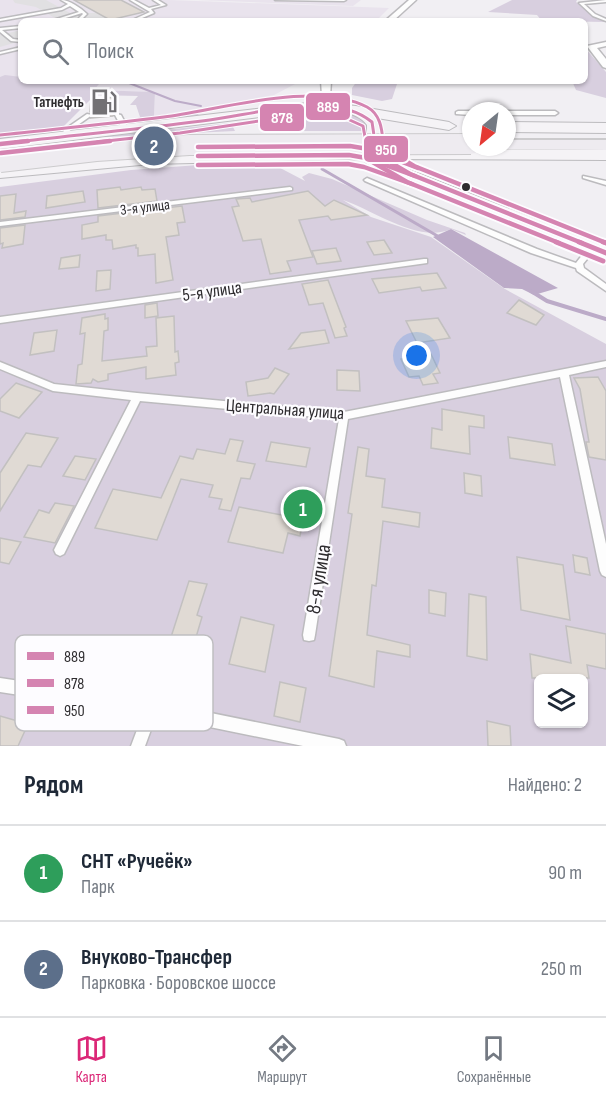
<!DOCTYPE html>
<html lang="ru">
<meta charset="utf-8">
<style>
body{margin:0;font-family:"Sofia Sans Condensed",sans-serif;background:#f2f2f3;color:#1f2937}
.controls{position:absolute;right:18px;bottom:18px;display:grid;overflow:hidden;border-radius:9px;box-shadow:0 2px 4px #0004}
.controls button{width:54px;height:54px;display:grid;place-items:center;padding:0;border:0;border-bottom:2px solid #e0e1e3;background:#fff;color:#1f2937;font:30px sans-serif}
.compass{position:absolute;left:462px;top:102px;width:54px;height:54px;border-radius:50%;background:#fff;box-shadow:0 2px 4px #0004;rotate:209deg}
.you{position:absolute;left:417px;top:356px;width:21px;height:21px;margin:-15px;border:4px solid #fff;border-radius:50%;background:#1a73e8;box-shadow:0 0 0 9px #1a73e833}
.badge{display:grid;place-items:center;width:39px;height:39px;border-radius:50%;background:#db2777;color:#fff;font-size:20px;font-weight:700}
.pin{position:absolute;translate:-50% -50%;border:3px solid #fff;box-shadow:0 2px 6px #0006}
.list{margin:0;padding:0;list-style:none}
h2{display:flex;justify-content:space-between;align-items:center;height:78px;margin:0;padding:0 24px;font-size:26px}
h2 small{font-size:20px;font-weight:400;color:#747a83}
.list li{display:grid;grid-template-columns:39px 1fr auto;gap:18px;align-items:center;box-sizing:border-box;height:96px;padding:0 24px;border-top:2px solid #e0e1e3}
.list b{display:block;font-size:22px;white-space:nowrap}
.list p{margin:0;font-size:20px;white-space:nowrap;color:#747a83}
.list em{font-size:20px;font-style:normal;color:#747a83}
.icon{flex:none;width:33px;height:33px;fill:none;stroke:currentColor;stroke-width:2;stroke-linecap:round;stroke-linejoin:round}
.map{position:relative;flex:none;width:606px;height:746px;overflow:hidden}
.search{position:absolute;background:#fff;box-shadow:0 2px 4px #0004;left:18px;right:18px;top:18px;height:66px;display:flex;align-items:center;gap:15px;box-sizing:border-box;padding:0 21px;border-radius:9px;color:#747a83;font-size:22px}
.sheet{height:270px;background:#fff}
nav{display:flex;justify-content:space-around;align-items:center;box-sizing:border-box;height:84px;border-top:2px solid #e0e1e3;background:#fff;font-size:16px;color:#747a83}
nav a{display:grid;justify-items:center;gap:3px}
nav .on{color:#db2777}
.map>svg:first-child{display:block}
.built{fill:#e9e3ed}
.green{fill:#d8cfdf;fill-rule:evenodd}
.water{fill:#bcabc8}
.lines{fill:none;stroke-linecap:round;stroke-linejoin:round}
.stream-far2{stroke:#bcabc8;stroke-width:2}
.stream-far1{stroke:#bcabc8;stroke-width:3}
.stream{stroke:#bcabc8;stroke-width:4}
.taxiway{fill:#e1e0e2;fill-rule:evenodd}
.building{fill:#e0dad4;stroke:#c2c0c0;stroke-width:1.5}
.lane-casing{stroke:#bcbbbe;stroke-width:3}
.street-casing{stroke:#bcbbbe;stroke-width:3}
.secondary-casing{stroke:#bcbbbe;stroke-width:2}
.primary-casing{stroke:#cccbcd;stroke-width:4}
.lane{fill:#fdfdfd;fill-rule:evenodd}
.street{fill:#fdfdfd;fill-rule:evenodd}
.secondary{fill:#f5f3f6;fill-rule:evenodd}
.primary{fill:#eeebf0;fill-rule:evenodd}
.primary-bridge-casing{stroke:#cccbcd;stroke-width:22;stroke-linecap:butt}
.primary-bridge{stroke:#eeebf0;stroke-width:20}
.bus-1-far2-casing{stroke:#fdfcff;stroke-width:5}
.bus-1-far1-casing{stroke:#fdfcff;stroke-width:8}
.bus-1-casing{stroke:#fdfcff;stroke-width:9}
.bus-2-far2-casing{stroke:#fdfcff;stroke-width:5}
.bus-2-far1-casing{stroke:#fdfcff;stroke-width:8}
.bus-2-casing{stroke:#fdfcff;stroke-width:9}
.bus-3-far2-casing{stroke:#fdfcff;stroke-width:5}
.bus-3-far1-casing{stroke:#fdfcff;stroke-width:8}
.bus-3-casing{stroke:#fdfcff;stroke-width:9}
.bus-1-far2{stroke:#d584b1;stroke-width:3}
.bus-1-far1{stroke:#d584b1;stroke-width:4.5}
.bus-1{stroke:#d584b1;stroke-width:5}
.bus-2-far2{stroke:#d584b1;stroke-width:3}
.bus-2-far1{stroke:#d584b1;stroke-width:4.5}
.bus-2{stroke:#d584b1;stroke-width:5}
.bus-3-far2{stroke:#d584b1;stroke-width:3}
.bus-3-far1{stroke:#d584b1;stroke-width:4.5}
.bus-3{stroke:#d584b1;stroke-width:5}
.bus-dot{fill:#2e2c2f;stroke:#fdfcff;stroke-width:2}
.labels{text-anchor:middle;stroke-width:4.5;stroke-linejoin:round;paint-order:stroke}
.far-poi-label{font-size:15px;font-weight:bold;fill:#2e2c2f;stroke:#fdfcff;text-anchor:end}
.far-street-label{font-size:15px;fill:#2e2c2f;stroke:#fdfcff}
.street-label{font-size:18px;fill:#2e2c2f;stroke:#fdfcff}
.near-street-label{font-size:21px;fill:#2e2c2f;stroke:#fdfcff}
.key{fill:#fdfcff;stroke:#bfbec1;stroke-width:1.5}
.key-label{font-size:16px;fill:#2e2c2f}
.line-badge{stroke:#fdfcff;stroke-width:2}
.badge-label{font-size:16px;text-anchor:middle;font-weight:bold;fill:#fff}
</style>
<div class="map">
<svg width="606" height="746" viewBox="0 0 606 746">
<rect width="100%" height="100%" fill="#f1eff3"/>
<g class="built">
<path d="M0,0h169l220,8 -13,13h-355v56h-21z"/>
<path d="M198,0h163l-8,6z"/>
<path d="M67,81h234l-27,14 -120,21 1,-24 -62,-2 5,-5z"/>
</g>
<g class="green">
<path d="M512,0h65l-1,2 30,20 -64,-1 -5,-6 -49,-3z"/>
<path d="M585,48l21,24v26l-30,-8 -4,-9h13z"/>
<path d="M5,75l16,2v4l78,3 -5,6 61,2 -1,24 40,-5 5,4 -64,9v-5l5,-2 -4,-12h-6l8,-9 -43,-1 -37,37 -58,7v-62z"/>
<path d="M357,81h41l-6,18 -10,2 -30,-6v-7z"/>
<path d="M315,110l35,3 15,8 1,10h-98l1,-9 10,-8z"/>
<path d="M231,123l4,8 -130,6 2,-1z"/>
<path d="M265,160l40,21 -3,-4 7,-4 23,6 95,41 38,13 1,2 -15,-6c-32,15 -78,-19 -108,-29l28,17 60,20 74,52 101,55v402h-606v-559l131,-17zM538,678h46v46h-46z"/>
</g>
<path class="water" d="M451,229l107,59 -24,7 -12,-6 -18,-1 -71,-51z"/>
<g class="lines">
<path class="stream-far2" d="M124,81l51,20 26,5"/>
<path class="stream-far1" d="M322,169l119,69"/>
<path class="stream" d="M531,291l16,10 59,18"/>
<g class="taxiway">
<path d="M13,0h33l24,13h32l3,4 -5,4h-40l-24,-14 -21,-4z"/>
<path d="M21,30v11l-21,6v-12z"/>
</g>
</g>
<g class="building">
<path d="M74,0h47l23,12 -34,8z"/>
<path d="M116,97v15l-3,4 -22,2 3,-3 -4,-3 1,-13z"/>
<path d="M120,187l1,3 20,-3 1,3 13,-1 2,12 -59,7 -1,-18z"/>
<path d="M83,191l2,11 -39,6 1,-12z"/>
<path d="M308,191l17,15 9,-6 33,15 -36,5 -3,-4 -29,4 14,37 -26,4 4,10 -21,3 -9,-35 -18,2 -11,-34 7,-1 -3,-7 14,-1 2,4z"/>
<path d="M16,194l-2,19 12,-2 -1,6 -25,3v-24z"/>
<path d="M182,206l3,16 -8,1 2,12 -13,2 7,43 -17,3 -1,-29 -17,2v-8h-2v-3l-23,4 -1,-9h-6v-5l-24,4v-14l16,-3v-6z"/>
<path d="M25,225l-2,19 -21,4 1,-5 -3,1v-16z"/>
<path d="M384,240l8,13 -18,2 -7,-13z"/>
<path d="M336,248l5,13 -24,3 -5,-13z"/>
<path d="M80,255l-1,12 -20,2 2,-11z"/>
<path d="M111,270l-1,19 -14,2 1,-20z"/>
<path d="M437,273l9,15 -24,3 -2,-4 -41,6 -7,-14z"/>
<path d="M328,280l18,47 -2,1 3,8 -12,2 -12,-35 -14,2 -7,-21z"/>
<path d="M519,300l25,15 -8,10 -29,-12z"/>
<path d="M157,303l1,13 -13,2v-13z"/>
<path d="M105,314v5l3,-1v12l-4,1 -2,30 45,-5 -1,-9 11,-1 -1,-28 18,-2 1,36 3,-1 1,11 -4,1 1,12 -30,4v-12l-38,7v6l-10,2 -5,-3 -2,4 -15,1 2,-19 4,-1 3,-31 -5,1 2,-16z"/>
<path d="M438,318l12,20 -33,5 -11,-22z"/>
<path d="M57,330l-3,21 -24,4 4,-22z"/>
<path d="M325,330l4,13 -40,6 12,-16z"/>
<path d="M431,354l9,19 -7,1 5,9 -15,2 -4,-9 -10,1 -8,-18z"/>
<path d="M275,368l14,6 -15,20 -4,-1 -22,3 -2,-14 22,-4z"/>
<path d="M337,370l22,1 1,20 -23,-1z"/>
<path d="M598,377l8,14v69l-17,-3 -3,-15h3l-9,-53 -6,-11z"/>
<path d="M16,383l26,9 -23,26 -19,-7v-12z"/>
<path d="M442,409l42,7v12l-15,-2 1,28 -39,-6 1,-20 10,2z"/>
<path d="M26,433l32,5 -17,29 -13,-2 -28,46v-38z"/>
<path d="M508,437l44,7 3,21 -45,-7z"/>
<path d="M230,439l13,2 -6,20 18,3 -5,15 -9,-1 -10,33 -12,-2 3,-10 -13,-2 4,-12 -32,-6 -24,61 -62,-12 18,-39 48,9 19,-42 13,3 4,-10 28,5z"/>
<path d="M271,442l39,6 -4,19 -40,-6z"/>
<path d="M358,447l11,2 -3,27 19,3 -3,28 38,6 -1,14 -36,-6 -7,65 -4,-1 -5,50 43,10v12l-33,-6 -3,36 -45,-11 23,-162 -4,-1z"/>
<path d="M75,456l21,3 -11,21 -22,-4z"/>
<path d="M464,473l17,3 1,20 -17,-3z"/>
<path d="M55,503l19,3 -19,37 -31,-6 15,-27 10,3z"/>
<path d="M239,507l64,12 -3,17 -12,-3 -5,20 -55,-11z"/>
<path d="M0,538l21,4 -12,22 -9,-2z"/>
<path d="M573,555l14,3 3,17 -15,-3z"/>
<path d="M517,557l46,8 7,55 -49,-10z"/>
<path d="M189,581l18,3 -10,31 5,2 -16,54 -24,-6z"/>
<path d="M429,590l17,3 -1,23 -16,-3z"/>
<path d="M469,594l17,3 1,63 -20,-4z"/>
<path d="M241,617l33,8 -9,47 -36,-8z"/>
<path d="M566,626l40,8v35l-19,-4 2,13h-57l-2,-24 41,9z"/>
<path d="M280,682l26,6 -6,34 -26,-6z"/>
<path d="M0,716l28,8 -10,22h-18z"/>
<path d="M487,721l23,5 1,20h-23z"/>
</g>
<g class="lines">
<g class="lane-casing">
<g id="lane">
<path d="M61,0c8,0 20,8 26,14l-4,4 4,3h-4l-4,-3 4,-4 -1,-1 -26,8h-6l29,-9 -9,-6 -8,4 -62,11v-2l61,-11 7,-4z"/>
<path d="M130,0h4l15,8 12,-3 -8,-5h5l8,5 -15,4 3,4 -19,8h-5l20,-9z"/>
<path d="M275,0h71l-2,1z"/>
<path d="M606,0v2l-22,2 11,10 11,5v2l-13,-5 -14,-13z"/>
<path d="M21,26v2l-19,2 11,9 8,1v2l-10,-1 -11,-9v-4z"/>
<path d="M21,47v2l-21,5v-2z"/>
<path d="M458,111h13v4l-15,-1v-2z"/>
<path d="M507,111h48l3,2 -3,2h-48z"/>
<path d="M87,114l5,1 -24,17 -2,6h-4l2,-8z"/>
<path d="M116,114l5,1 8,15 -1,1 -5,-1 -8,-15z"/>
<path d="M583,176l23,5v4l-23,-7z"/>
<path d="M367,178l170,71 39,14 14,-18h6l1,2 -14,17 1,4 22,16v7l-29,-20 -1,-3 -45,-15 -166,-72 -1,-1z"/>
<path d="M290,187l2,1v2l-292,36v-4z"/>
<path d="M424,259h3v4l-427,60v-6z"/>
<path d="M606,361v6l-37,8 37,169v33l-4,-2 -2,-4 -40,-194 -212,42 -33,216 -1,5 -5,1 -5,-1 -1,-5 36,-216 -199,-18 -76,153 -4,2 -4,-2 -2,-4 2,-4 75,-146 -78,-9 -53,-22v-7l54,22 83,9 207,19z"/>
<path d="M0,678l152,23 187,38 5,2 2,5h-43l-147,-30 -11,30h-14l12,-32 -143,-22z"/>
</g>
</g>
<g class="street-casing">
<g id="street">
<path d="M409,0h7l-23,21h-8z"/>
<path d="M606,42v4l-9,2 9,11v9l-3,-1 -16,-21z"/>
<path d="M321,81h10l-1,16 -8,-2z"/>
</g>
</g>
<g class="secondary-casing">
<g id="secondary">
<path d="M316,102l40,4 93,16 7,4 -7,4 -72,-12 4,7 2,24 223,1v10l-225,-1 225,87v13l-239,-95 -2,-3 1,-2 -215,5 -151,14v-10c122,-13 244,-18 367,-19v-24c-11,-15 -34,-14 -51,-15l-316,39v-10z"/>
<path d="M507,122l99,1v10l-99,-1z"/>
</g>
</g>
<g class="primary-casing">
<path id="primary" d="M507,140h99v10l-105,-1 -1,-2h7z"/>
</g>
<use href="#lane" class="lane"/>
<use href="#street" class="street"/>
<use href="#secondary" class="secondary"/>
<use href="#primary" class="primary"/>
<g class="primary-bridge-casing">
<path id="primary-bridge" d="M0,162l96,-11 93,-6 282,-1"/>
</g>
<use href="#primary-bridge" class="primary-bridge"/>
<g class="bus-1-far2-casing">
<path id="bus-1-far2" d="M15,142c62,-7 125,-13 187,-21 40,-5 79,-16 118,-15 19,0 37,4 52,16l3,20"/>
</g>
<g class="bus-1-far1-casing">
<g id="bus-1-far1">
<path d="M374,141l2,13 34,20 172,69"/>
<path d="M0,144l28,-3"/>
<path d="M198,156l151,-1 17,3 49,18"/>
</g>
</g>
<g class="bus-1-casing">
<path id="bus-1" d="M579,242l27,11"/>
</g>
<g class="bus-2-far2-casing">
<path id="bus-2-far2" d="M97,142l83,-9 119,-18 44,2 20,9 3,16"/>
</g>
<g class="bus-2-far1-casing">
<g id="bus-2-far1">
<path d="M366,141l3,19 38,22 152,61"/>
<path d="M1,153l109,-12"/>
<path d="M198,165l150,-1 16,3 48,17"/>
</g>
</g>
<g class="bus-2-casing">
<path id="bus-2" d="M556,242l47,19"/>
</g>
<g class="bus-3-far2-casing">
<path id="bus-3-far2" d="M0,135c55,-6 109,-11 164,-18 55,-7 152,-37 203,-10 13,7 15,21 16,35"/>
</g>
<g class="bus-3-far1-casing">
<g id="bus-3-far1">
<path d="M383,141l1,7 30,18 192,77"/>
<path d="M198,147l152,-1 18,3 50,19"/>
</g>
</g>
<g class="bus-3-casing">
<path id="bus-3" d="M603,242l3,1"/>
</g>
<use href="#bus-1-far2" class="bus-1-far2"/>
<use href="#bus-1-far1" class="bus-1-far1"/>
<use href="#bus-1" class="bus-1"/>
<use href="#bus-2-far2" class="bus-2-far2"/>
<use href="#bus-2-far1" class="bus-2-far1"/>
<use href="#bus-2" class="bus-2"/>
<use href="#bus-3-far2" class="bus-3-far2"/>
<use href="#bus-3-far1" class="bus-3-far1"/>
<use href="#bus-3" class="bus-3"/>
</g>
<defs>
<g id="fuel-bare" transform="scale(2.07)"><path d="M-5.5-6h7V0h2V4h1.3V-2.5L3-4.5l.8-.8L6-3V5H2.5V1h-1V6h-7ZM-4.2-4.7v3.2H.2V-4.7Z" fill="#727074" stroke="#fdfcff" stroke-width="2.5" paint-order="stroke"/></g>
</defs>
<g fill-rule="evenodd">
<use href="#fuel-bare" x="104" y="102"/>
</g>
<circle class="bus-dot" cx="466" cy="187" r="5"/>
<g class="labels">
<g class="far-poi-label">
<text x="84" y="107">Татнефть</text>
</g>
<g class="far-street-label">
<text transform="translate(145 207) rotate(-7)" y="5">3-я улица</text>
</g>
<g class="street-label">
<text transform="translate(212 291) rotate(-8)" y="6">5-я улица</text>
<text transform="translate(285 409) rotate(4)" y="6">Центральная улица</text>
</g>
<g class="near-street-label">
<text transform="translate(318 579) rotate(-81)" y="7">8-я улица</text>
</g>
</g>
<rect x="15" y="635" width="198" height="96" rx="9" class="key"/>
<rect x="27" y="652" width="27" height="8" fill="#d584b1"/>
<rect x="27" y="679" width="27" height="8" fill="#d584b1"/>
<rect x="27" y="706" width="27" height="8" fill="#d584b1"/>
<g class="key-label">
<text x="64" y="662">889</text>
<text x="64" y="689">878</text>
<text x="64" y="716">950</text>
</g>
<g class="line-badge">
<rect x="305" y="92" width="46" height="29" rx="6" fill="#d584b1"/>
<rect x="259" y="103" width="46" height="29" rx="6" fill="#d584b1"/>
<rect x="363" y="135" width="46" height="28" rx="6" fill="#d584b1"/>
</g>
<g class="badge-label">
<text x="328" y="112">889</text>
<text x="282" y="123">878</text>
<text x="386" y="155">950</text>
</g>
</svg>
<div class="controls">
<button><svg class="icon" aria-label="layers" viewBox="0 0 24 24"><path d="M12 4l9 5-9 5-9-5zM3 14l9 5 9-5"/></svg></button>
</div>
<svg class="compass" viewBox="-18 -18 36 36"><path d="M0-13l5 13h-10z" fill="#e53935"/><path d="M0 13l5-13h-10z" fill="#747a83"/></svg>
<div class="you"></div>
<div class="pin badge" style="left:303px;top:509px;background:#2e9e5b">1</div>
<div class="pin badge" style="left:154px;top:146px;background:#5c6f8a">2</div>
<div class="search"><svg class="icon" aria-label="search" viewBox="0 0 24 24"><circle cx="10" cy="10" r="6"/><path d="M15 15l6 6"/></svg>Поиск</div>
</div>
<section class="sheet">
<h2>Рядом<small>Найдено: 2</small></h2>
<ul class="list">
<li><span class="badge" style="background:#2e9e5b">1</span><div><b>СНТ «Ручеёк»</b><p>Парк</p></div><em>90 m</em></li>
<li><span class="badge" style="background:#5c6f8a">2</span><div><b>Внуково-Трансфер</b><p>Парковка · Боровское шоссе</p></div><em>250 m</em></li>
</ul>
</section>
<nav>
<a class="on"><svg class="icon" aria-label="map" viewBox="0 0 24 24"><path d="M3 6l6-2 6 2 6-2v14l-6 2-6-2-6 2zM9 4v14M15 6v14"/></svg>Карта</a>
<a><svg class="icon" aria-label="directions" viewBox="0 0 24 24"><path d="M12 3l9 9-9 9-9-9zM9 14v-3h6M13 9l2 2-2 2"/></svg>Маршрут</a>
<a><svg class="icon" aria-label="saved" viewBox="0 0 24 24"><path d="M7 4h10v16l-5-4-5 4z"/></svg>Сохранённые</a>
</nav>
